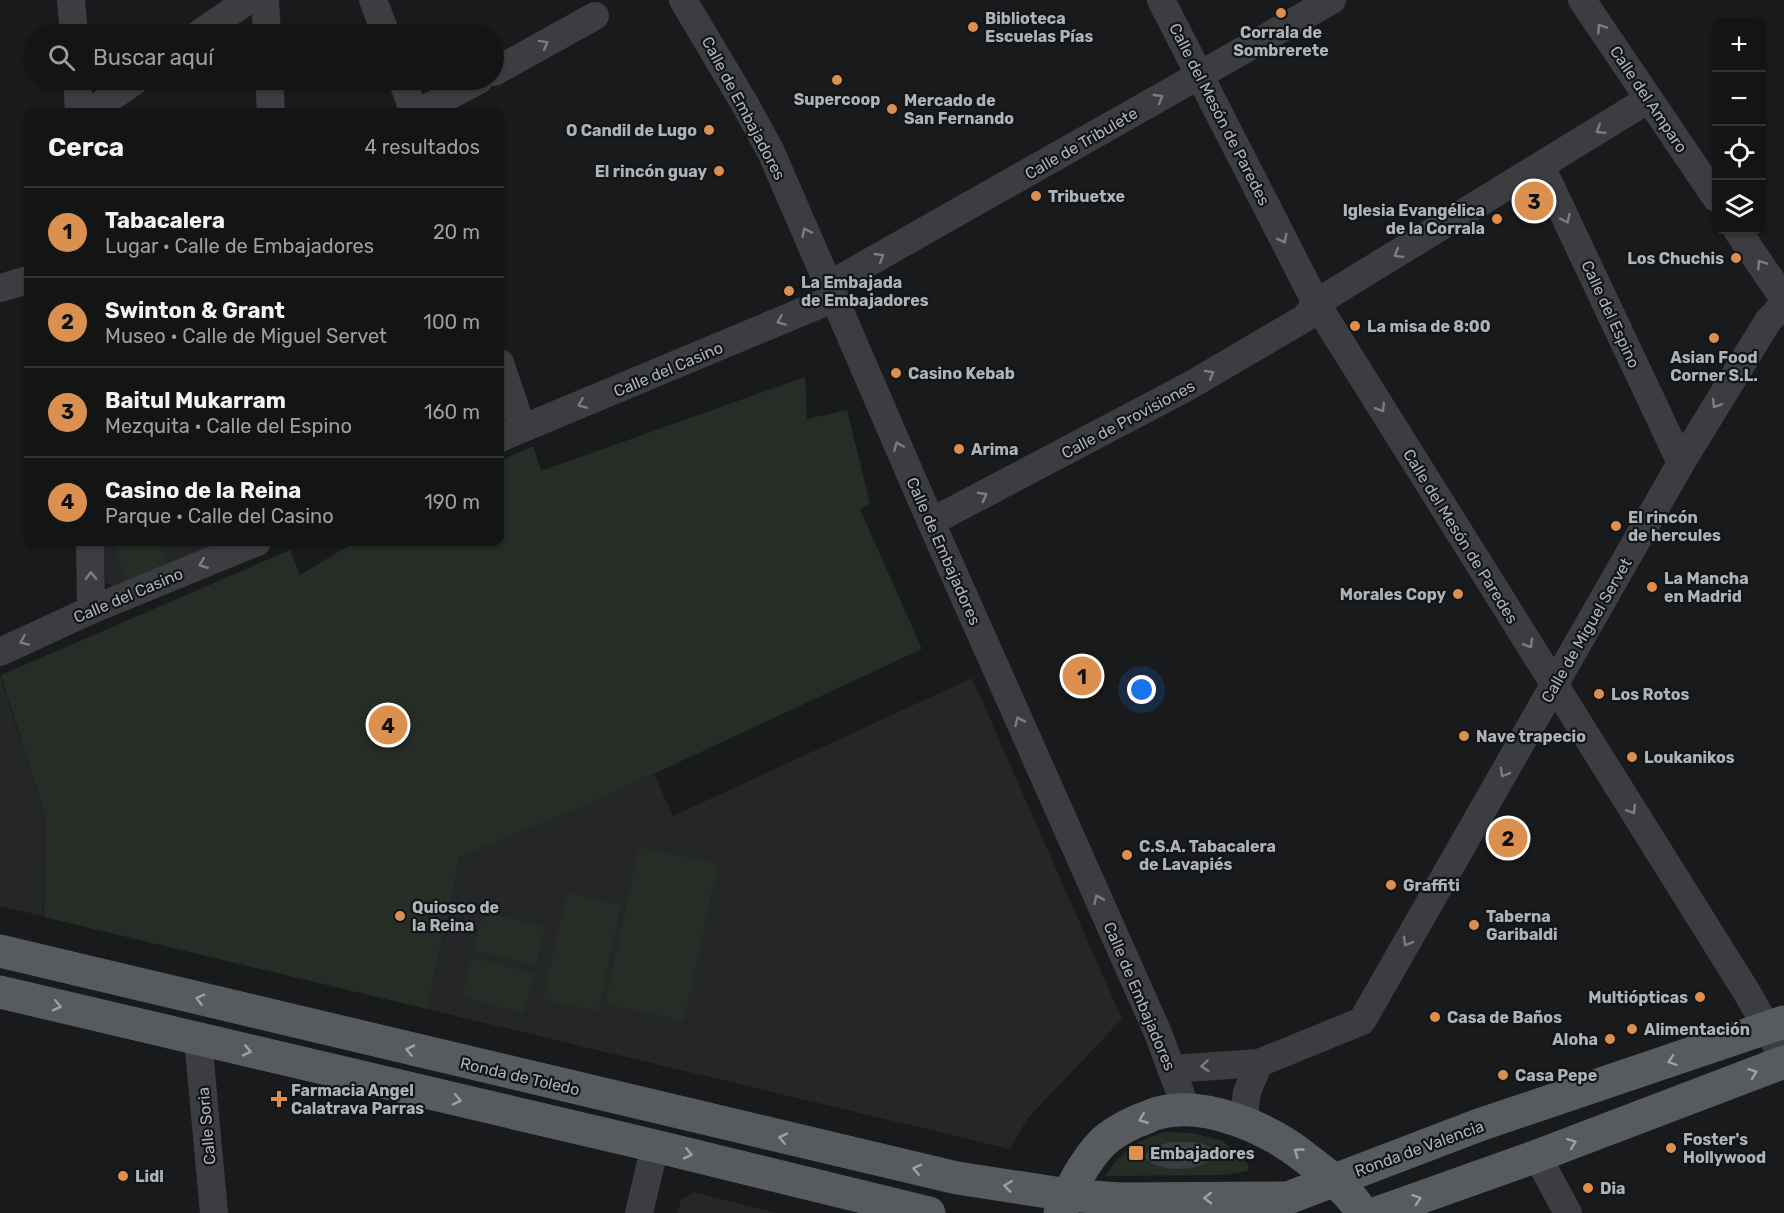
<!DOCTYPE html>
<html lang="es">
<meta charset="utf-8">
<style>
body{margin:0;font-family:Rubik,sans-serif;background:#202122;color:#f1f3f6}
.controls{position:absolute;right:18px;top:18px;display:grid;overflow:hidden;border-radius:12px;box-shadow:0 2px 4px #0004}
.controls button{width:54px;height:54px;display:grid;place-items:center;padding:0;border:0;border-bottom:2px solid #323334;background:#131414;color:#f1f3f6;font:30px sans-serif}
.you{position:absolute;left:1142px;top:690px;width:21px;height:21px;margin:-15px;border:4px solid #fff;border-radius:50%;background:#1a73e8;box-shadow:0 0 0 9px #1a73e833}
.badge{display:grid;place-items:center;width:39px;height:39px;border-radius:50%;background:#dc9050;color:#111;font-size:20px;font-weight:700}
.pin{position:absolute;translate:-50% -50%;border:3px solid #fff;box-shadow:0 2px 6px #0006}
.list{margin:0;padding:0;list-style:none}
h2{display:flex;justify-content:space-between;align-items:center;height:78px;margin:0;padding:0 24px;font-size:26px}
h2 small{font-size:20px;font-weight:400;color:#9d9ea0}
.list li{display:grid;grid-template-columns:39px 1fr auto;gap:18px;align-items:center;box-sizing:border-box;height:90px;padding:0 24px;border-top:2px solid #323334}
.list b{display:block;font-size:22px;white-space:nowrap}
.list p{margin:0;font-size:20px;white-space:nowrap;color:#9d9ea0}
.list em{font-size:20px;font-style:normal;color:#9d9ea0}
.icon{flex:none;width:33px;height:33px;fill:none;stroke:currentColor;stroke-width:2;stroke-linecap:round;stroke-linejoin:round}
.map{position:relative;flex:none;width:1784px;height:1213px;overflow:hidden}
.search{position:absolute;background:#131414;box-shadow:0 2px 4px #0004;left:24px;top:24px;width:480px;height:66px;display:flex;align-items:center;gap:15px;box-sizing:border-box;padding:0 21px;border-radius:33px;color:#9d9ea0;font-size:22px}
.panel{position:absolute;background:#131414;box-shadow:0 2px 4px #0004;left:24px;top:108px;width:480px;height:438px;border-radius:12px}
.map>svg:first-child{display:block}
.built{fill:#252628}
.green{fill:#262d26}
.water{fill:#353f43}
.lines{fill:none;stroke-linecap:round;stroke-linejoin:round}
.minor{stroke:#3b3d40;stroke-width:28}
.major{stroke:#575a5e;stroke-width:33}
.oneway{stroke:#7a7e83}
.oneway2{stroke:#9ca1a7}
.poi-dot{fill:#dc9050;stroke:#141516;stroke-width:2}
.labels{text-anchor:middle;stroke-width:4.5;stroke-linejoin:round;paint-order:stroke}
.poi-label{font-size:16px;font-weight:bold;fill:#adb3b9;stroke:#141516;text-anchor:start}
.street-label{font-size:16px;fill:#adb3b9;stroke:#141516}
</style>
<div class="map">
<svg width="1784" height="1213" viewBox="0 0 1784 1213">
<rect width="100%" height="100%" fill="#191a1b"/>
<g class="built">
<path d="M104,542h129l-115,47 -13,-7z"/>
<path d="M0,675l45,142 -2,99 -43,-10z"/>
<path d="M972,678l150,341 -95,100 -17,30 -583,-140 33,-152 127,-52 67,-31 19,42z"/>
<path d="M693,1192l84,21h-100l4,-13z"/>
</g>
<g class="green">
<path d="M805,377l2,42 40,-9 23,94 -10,5 62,140 -335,156 -127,52 -33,152 -383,-92 1,-101 -44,-141 289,-125 10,25 55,-33h145v-81l33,-15 8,25z"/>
<path d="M114,542h45l9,24 -43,16z"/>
<path d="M639,847l79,17 -34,157 -79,-17z"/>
<path d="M567,893l54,12 -23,106 -55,-12z"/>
<path d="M483,912l62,15 -9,38 -62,-15z"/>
<path d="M472,958l62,15 -10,40 -62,-16z"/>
<path d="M1164,1132l28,1 31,8 26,24 -2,6 -23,4 -119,1c19,-27 27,-33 59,-44z"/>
</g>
<path class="water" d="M1174,1142c14,0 33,-2 41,11 -8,20 -59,21 -70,4 5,-12 17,-13 29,-15z"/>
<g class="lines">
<g class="minor">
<path d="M71,0l3,34"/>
<path d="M265,0l2,34"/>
<path d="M373,0l13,34"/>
<path d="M683,0l63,106 25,46 160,370 227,511 29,78"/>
<path d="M1161,0l155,303 430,688 38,67"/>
<path d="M1582,0l134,198"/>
<path d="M199,34l49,-34"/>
<path d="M494,72l101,-56"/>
<path d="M77,80l2,32"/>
<path d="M269,80l2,32"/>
<path d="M402,80l12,32"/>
<path d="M90,112l46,-32"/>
<path d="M419,112l60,-32"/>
<path d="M1541,166l140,297"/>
<path d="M1737,230l47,69"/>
<path d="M829,285l503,-285"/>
<path d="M0,288l28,-8"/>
<path d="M500,363l22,65"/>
<path d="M500,438l335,-140"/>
<path d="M931,522l258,-136 116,-68 11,-15 333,-204"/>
<path d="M90,542l1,68"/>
<path d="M0,652l91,-42 166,-68"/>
<path d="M198,1039l16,174"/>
<path d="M1171,1069l88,-6 103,-42 319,-558 87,-142 16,-17"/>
<path d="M1243,1122l4,-30 12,-29"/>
<path d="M1537,1156l31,57"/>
<path d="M639,1213l16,-67"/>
</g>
<g class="major">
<path d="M0,951l957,227 111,17 51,4 169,-1 191,-73 305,-103"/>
<path d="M0,992l655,154 274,67"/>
<path d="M1060,1213c11,-25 23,-50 42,-70 10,-10 22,-16 35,-22 7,-2 14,-6 21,-8 48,-13 112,16 149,46 19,15 43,32 55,54"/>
<path d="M1377,1213l160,-57 247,-94"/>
</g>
</g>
<defs><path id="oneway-chevron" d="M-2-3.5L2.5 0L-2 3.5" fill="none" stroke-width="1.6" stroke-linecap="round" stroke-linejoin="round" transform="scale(1.5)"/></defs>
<g class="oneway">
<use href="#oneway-chevron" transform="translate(1601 28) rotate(-124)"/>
<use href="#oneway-chevron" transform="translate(544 44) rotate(-29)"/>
<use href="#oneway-chevron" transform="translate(1159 98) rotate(-30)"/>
<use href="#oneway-chevron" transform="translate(1600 130) rotate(148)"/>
<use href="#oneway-chevron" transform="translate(1566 219) rotate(65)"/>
<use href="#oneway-chevron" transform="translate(806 232) rotate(-114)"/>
<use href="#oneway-chevron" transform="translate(1283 239) rotate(63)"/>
<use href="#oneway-chevron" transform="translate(1398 254) rotate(149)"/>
<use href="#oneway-chevron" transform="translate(880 257) rotate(-30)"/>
<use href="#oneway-chevron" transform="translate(1761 264) rotate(-124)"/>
<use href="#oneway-chevron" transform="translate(781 321) rotate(157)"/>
<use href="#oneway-chevron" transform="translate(1210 374) rotate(-30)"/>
<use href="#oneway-chevron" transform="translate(582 404) rotate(157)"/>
<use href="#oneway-chevron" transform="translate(1716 404) rotate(121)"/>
<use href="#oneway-chevron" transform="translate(1381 408) rotate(58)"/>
<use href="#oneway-chevron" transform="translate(898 446) rotate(-113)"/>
<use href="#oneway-chevron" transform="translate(983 496) rotate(-28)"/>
<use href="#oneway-chevron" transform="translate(203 564) rotate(158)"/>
<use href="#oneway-chevron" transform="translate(91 576) rotate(-91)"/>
<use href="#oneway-chevron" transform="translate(24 641) rotate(156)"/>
<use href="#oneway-chevron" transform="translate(1529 644) rotate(58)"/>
<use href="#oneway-chevron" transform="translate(1019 721) rotate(-114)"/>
<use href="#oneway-chevron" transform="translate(1504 773) rotate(120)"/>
<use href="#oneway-chevron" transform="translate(1632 810) rotate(58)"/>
<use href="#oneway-chevron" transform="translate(1098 899) rotate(-114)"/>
<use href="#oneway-chevron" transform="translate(1407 942) rotate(120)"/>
<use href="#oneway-chevron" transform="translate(1205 1066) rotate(175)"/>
</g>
<g class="oneway2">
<use href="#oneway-chevron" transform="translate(200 999) rotate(-166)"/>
<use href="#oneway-chevron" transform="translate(57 1006) rotate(13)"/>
<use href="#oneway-chevron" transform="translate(410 1050) rotate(-167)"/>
<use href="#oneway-chevron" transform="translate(247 1051) rotate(13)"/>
<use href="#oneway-chevron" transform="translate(1672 1061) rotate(161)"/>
<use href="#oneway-chevron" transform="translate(1753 1073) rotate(-20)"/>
<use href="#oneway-chevron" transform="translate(457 1100) rotate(13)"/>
<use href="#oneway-chevron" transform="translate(1143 1119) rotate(158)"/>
<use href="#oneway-chevron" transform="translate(783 1138) rotate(-167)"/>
<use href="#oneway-chevron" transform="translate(1572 1143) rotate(-21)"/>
<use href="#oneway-chevron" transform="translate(1298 1152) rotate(-144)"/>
<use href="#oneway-chevron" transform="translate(688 1154) rotate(14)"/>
<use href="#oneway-chevron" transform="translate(917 1169) rotate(-167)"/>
<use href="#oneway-chevron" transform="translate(1008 1186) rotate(-172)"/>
<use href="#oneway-chevron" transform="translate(1208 1198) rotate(179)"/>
<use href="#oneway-chevron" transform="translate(1417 1199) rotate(-19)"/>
</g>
<g class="poi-dot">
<circle cx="1281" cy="13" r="6"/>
<circle cx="973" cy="27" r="6"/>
<circle cx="837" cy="80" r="6"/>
<circle cx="892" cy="109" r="6"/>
<circle cx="709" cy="130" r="6"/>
<circle cx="719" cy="171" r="6"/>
<circle cx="1036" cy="196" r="6"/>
<circle cx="1497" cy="219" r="6"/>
<circle cx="1736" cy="258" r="6"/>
<circle cx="789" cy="291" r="6"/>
<circle cx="1355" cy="326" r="6"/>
<circle cx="1714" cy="338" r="6"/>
<circle cx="896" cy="373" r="6"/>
<circle cx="959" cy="449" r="6"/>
<circle cx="1616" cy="526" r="6"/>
<circle cx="1652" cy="587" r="6"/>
<circle cx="1458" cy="594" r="6"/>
<circle cx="1599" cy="694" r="6"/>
<circle cx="1464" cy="736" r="6"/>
<circle cx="1632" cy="757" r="6"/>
<circle cx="1127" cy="855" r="6"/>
<circle cx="1391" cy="885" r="6"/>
<circle cx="400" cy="916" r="6"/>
<circle cx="1474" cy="925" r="6"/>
<circle cx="1700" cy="997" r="6"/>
<circle cx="1435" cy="1017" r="6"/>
<circle cx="1632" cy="1029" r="6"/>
<circle cx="1610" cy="1039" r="6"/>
<circle cx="1503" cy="1075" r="6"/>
<path d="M276 1090h6v6h6v6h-6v6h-6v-6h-6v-6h6z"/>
<circle cx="1671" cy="1148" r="6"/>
<rect x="1128" y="1145" width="16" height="16" rx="3"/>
<circle cx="123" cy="1176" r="6"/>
<circle cx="1588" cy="1188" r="6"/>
</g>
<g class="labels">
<g class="poi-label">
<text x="985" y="24">Biblioteca<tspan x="985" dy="18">Escuelas Pías</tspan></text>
<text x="1281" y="38" text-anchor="middle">Corrala de<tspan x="1281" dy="18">Sombrerete</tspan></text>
<text x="837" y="105" text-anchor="middle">Supercoop</text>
<text x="904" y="106">Mercado de<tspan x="904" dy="18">San Fernando</tspan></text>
<text x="697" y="136" text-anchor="end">O Candil de Lugo</text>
<text x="707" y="177" text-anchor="end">El rincón guay</text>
<text x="1048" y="202">Tribuetxe</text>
<text x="1485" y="216" text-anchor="end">Iglesia Evangélica<tspan x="1485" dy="18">de la Corrala</tspan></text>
<text x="1724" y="264" text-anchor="end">Los Chuchis</text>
<text x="801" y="288">La Embajada<tspan x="801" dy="18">de Embajadores</tspan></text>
<text x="1367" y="332">La misa de 8:00</text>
<text x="1714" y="363" text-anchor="middle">Asian Food<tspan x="1714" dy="18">Corner S.L.</tspan></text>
<text x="908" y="379">Casino Kebab</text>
<text x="971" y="455">Arima</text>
<text x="1628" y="523">El rincón<tspan x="1628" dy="18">de hercules</tspan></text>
<text x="1664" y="584">La Mancha<tspan x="1664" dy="18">en Madrid</tspan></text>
<text x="1446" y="600" text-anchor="end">Morales Copy</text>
<text x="1611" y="700">Los Rotos</text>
<text x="1476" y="742">Nave trapecio</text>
<text x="1644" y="763">Loukanikos</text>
<text x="1139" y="852">C.S.A. Tabacalera<tspan x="1139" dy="18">de Lavapiés</tspan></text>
<text x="1403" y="891">Graffiti</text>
<text x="412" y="913">Quiosco de<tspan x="412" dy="18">la Reina</tspan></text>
<text x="1486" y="922">Taberna<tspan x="1486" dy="18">Garibaldi</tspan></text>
<text x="1688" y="1003" text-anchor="end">Multiópticas</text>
<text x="1447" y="1023">Casa de Baños</text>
<text x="1644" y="1035">Alimentación</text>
<text x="1598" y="1045" text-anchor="end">Aloha</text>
<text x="1515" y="1081">Casa Pepe</text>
<text x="291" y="1096">Farmacia Angel<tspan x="291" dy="18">Calatrava Parras</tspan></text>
<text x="1683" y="1145">Foster's<tspan x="1683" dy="18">Hollywood</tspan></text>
<text x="1150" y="1159">Embajadores</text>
<text x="135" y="1182">Lidl</text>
<text x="1600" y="1194">Dia</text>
</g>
<g class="street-label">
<text transform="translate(1649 99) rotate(56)" y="6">Calle del Amparo</text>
<text transform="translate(744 108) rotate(62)" y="6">Calle de Embajadores</text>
<text transform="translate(1220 114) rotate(63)" y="6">Calle del Mesón de Paredes</text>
<text transform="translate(1081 143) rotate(-30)" y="6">Calle de Tribulete</text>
<text transform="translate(1611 314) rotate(65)" y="6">Calle del Espino</text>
<text transform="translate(668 369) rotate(-23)" y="6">Calle del Casino</text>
<text transform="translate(1128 419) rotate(-28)" y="6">Calle de Provisiones</text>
<text transform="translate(1461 536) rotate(58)" y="6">Calle del Mesón de Paredes</text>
<text transform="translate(944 551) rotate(66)" y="6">Calle de Embajadores</text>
<text transform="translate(128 595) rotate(-23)" y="6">Calle del Casino</text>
<text transform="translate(1586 630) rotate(-60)" y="6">Calle de Miguel Servet</text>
<text transform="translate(1140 996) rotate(67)" y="6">Calle de Embajadores</text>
<text transform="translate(520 1076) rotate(13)" y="6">Ronda de Toledo</text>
<text transform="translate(206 1126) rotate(-95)" y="6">Calle Soria</text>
<text transform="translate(1419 1148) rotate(-20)" y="6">Ronda de Valencia</text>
</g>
</g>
</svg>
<div class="controls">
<button>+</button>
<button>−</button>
<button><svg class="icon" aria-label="locate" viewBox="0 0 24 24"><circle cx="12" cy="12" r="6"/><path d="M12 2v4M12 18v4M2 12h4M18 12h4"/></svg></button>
<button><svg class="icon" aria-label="layers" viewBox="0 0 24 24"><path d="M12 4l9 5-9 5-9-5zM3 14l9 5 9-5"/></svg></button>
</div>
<div class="you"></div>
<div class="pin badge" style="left:1082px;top:676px">1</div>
<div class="pin badge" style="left:1508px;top:838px">2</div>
<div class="pin badge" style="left:1534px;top:201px">3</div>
<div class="pin badge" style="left:388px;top:725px">4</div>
<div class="search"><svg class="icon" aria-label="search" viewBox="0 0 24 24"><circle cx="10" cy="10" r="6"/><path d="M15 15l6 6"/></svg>Buscar aquí</div>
<section class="panel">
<h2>Cerca<small>4 resultados</small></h2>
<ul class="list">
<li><span class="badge">1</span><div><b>Tabacalera</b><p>Lugar · Calle de Embajadores</p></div><em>20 m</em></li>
<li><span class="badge">2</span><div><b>Swinton &amp; Grant</b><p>Museo · Calle de Miguel Servet</p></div><em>100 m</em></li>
<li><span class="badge">3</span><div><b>Baitul Mukarram</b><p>Mezquita · Calle del Espino</p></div><em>160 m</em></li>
<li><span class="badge">4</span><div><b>Casino de la Reina</b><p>Parque · Calle del Casino</p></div><em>190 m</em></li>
</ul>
</section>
</div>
